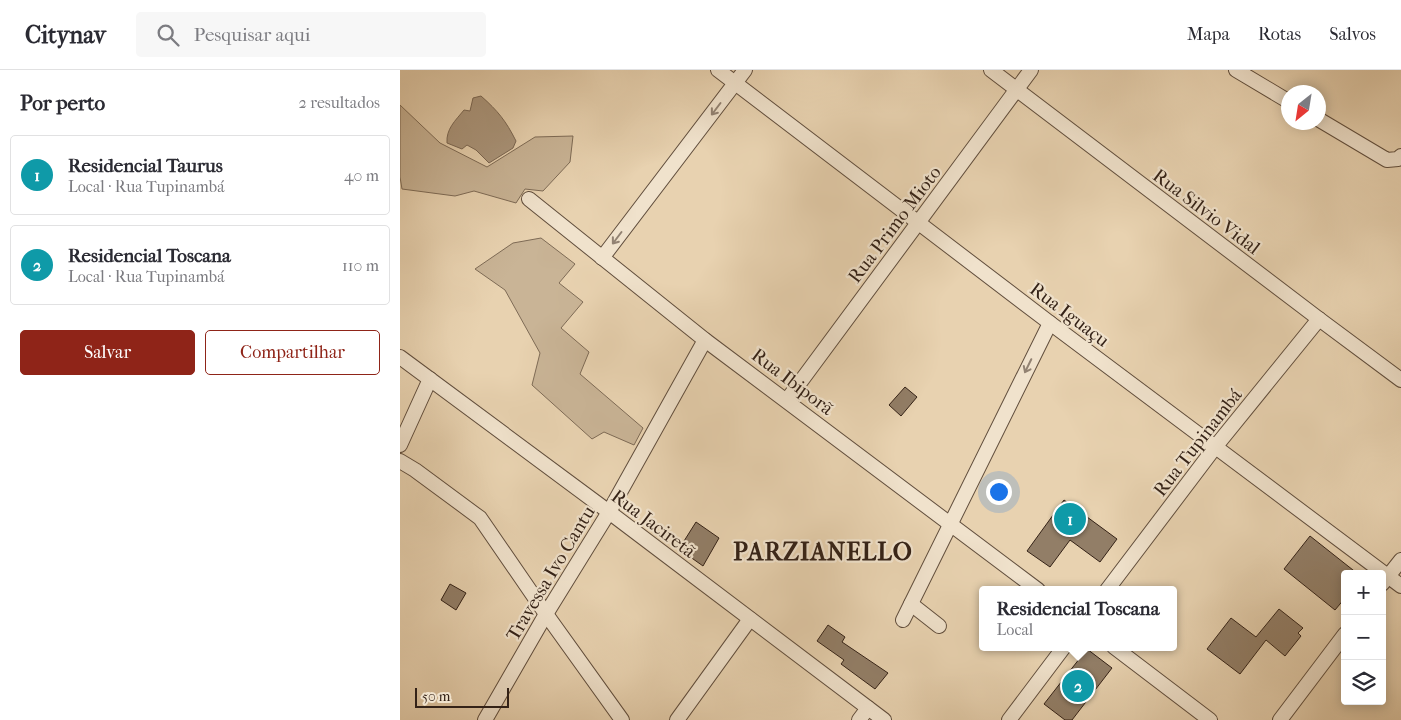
<!DOCTYPE html>
<html lang="pt">
<meta charset="utf-8">
<style>
body{margin:0;font-family:"IM FELL French Canon",serif;background:#f7f7f7;color:#2b2b33}
.controls{position:absolute;right:15px;bottom:15px;display:grid;overflow:hidden;border-radius:5px;box-shadow:0 2px 12px #0003}
.controls button{width:45px;height:45px;display:grid;place-items:center;padding:0;border:0;border-bottom:1px solid #e1e1e2;background:#fff;color:#2b2b33;font:25px sans-serif}
.compass{position:absolute;left:881px;top:15px;width:45px;height:45px;border-radius:50%;background:#fff;box-shadow:0 2px 12px #0003;rotate:210deg}
.scale{position:absolute;left:15px;bottom:12px;width:94px;box-sizing:border-box;padding-left:5px;border:2px solid #342217;border-top:0;font-size:14px;line-height:18px;white-space:nowrap;color:#342217;-webkit-text-stroke:4px #f0e2cc;paint-order:stroke}
.you{position:absolute;left:598px;top:421px;width:18px;height:18px;margin:-12px;border:4px solid #fff;border-radius:50%;background:#1a73e8;box-shadow:0 0 0 8px #1a73e833}
.badge{display:grid;place-items:center;width:32px;height:32px;border-radius:50%;background:#8f2418;color:#fff;font-size:16px;font-weight:700}
.pin{position:absolute;translate:-50% -50%;border:2px solid #fff;box-shadow:0 1px 5px #0006}
.popup{position:absolute;left:579px;top:516px;width:198px;height:65px;box-sizing:border-box;display:grid;place-content:center;border-radius:5px;background:#fff;filter:drop-shadow(0 1px 4px #0005);font-size:16px;white-space:nowrap;color:#7c7c81}
.popup b{font-size:19px;color:#2b2b33}
.popup::after{content:'';position:absolute;left:50%;top:100%;margin-left:-10px;border:10px solid transparent;border-top-color:#fff}
.list{margin:0;padding:0;list-style:none}
h2{display:flex;justify-content:space-between;align-items:center;height:65px;margin:0;padding:0 20px;font-size:21px}
h2 small{font-size:16px;font-weight:400;color:#7c7c81}
.list li{display:grid;grid-template-columns:32px 1fr auto;gap:15px;align-items:center;box-sizing:border-box;height:80px;margin:0 10px 10px;padding:0 10px;border:1px solid #e1e1e2;border-radius:5px}
.list b{display:block;font-size:19px;white-space:nowrap}
.list p{margin:0;font-size:16px;white-space:nowrap;color:#7c7c81}
.list em{font-size:16px;font-style:normal;color:#7c7c81}
.actions{display:flex;gap:10px;padding:15px 20px}
.actions a{flex:1;padding:11px 0;border:1px solid #8f2418;border-radius:5px;text-align:center;font-size:18px;color:#8f2418}
.actions .main{background:#8f2418;color:#fff}
.icon{flex:none;width:28px;height:28px;fill:none;stroke:currentColor;stroke-width:2;stroke-linecap:round;stroke-linejoin:round}
.map{position:relative;flex:none;width:1001px;height:650px;overflow:hidden}
header{display:flex;align-items:center;gap:30px;box-sizing:border-box;height:70px;padding:0 25px;background:#fff;border-bottom:1px solid #e1e1e2}
header strong{font-size:24px}
nav{display:flex;gap:28px;margin-inline-start:auto;font-size:18px}
.search{width:350px;height:45px;background:#f7f7f7;display:flex;align-items:center;gap:12px;box-sizing:border-box;padding:0 18px;border-radius:5px;color:#7c7c81;font-size:19px}
main{display:flex}
aside{flex:1;background:#fff}
.map>svg:first-child{display:block}
.green{fill:#c9b496;stroke:#7e6b56}
.water{fill:#ab967c;stroke:#7b6854}
.building{fill:#927e67;stroke:#342217}
.lines{fill:none;stroke-linecap:round;stroke-linejoin:round}
.street-casing{stroke:#614e3d;stroke-width:16}
.street{stroke:#f0e2cc;stroke-width:14}
.oneway{stroke:#928272}
.labels{text-anchor:middle;stroke-width:4.5;stroke-linejoin:round;paint-order:stroke}
.street-label{font-size:19px;fill:#342217;stroke:#f0e2cc}
.district-label{font-size:24px;font-weight:bold;letter-spacing:1px;fill:#342217;stroke:#f0e2cc}
</style>
<header>
<strong>Citynav</strong>
<div class="search"><svg class="icon" aria-label="search" viewBox="0 0 24 24"><circle cx="10" cy="10" r="6"/><path d="M15 15l6 6"/></svg>Pesquisar aqui</div>
<nav><a>Mapa</a><a>Rotas</a><a>Salvos</a></nav>
</header>
<main>
<aside>
<h2>Por perto<small>2 resultados</small></h2>
<ul class="list">
<li><span class="badge" style="background:#0f9aa8">1</span><div><b>Residencial Taurus</b><p>Local · Rua Tupinambá</p></div><em>40 m</em></li>
<li><span class="badge" style="background:#0f9aa8">2</span><div><b>Residencial Toscana</b><p>Local · Rua Tupinambá</p></div><em>110 m</em></li>
</ul>
<div class="actions"><a class="main">Salvar</a><a>Compartilhar</a></div>
</aside>
<div class="map">
<svg width="1001" height="650" viewBox="0 0 1001 650">
<rect width="100%" height="100%" fill="#e8d2b0"/>
<filter id="stains"><feTurbulence type="fractalNoise" baseFrequency=".004" numOctaves="4"/><feColorMatrix values="0 0 0 0 .2 0 0 0 0 .09 0 0 0 0 .02 0 0 0 .5 -.17"/></filter>
<radialGradient id="worn" r=".72"><stop offset=".6" stop-color="#630" stop-opacity="0"/><stop offset="1" stop-color="#630" stop-opacity=".3"/></radialGradient>
<g class="green">
<path d="M0,35l40,38 47,24 48,-30 38,-1 -3,26 -27,29 -18,-2 -9,14 -42,-12 -19,5 -53,-7 -2,-12z"/>
<path d="M141,168l34,26 -16,19 24,19 -22,26 28,24 -9,22 63,54 -9,17 -30,-13 -12,7 -60,-54 8,-32 -35,-63 -30,-21 38,-26z"/>
</g>
<path class="water" d="M81,26c17,15 25,25 35,45l-3,7 -24,15 -13,-13 -9,-5 -5,4 -15,-6c-1,-14 8,-22 17,-33l6,1 3,-13z"/>
<g class="building">
<path d="M505,317l12,10 -16,19 -12,-11z"/>
<path d="M664,430l53,39 -17,23 -30,-22 -20,27 -23,-16z"/>
<path d="M296,452l23,16 -16,28 -24,-17z"/>
<path d="M910,466l48,38h-13v24l-10,12 -51,-41z"/>
<path d="M50,514l16,9 -10,17 -15,-10z"/>
<path d="M879,539l24,19 -5,5 3,3 -16,20 -19,-16 -26,34 -33,-25 24,-31 25,19z"/>
<path d="M428,555l17,12 -3,5 46,31 -13,16 -34,-25 3,-4 -27,-19z"/>
<path d="M687,579l25,19 -40,52h-7l-21,-16z"/>
</g>
<g class="lines">
<g class="street-casing">
<g id="street">
<path d="M318,0l332,253 351,263"/>
<path d="M591,0l328,249 82,61"/>
<path d="M836,0l52,31"/>
<path d="M918,49l69,41 11,-1 3,-3"/>
<path d="M129,129l176,141 333,250"/>
<path d="M202,188l143,-188"/>
<path d="M0,287l209,155 275,208"/>
<path d="M387,330l244,-330"/>
<path d="M0,375l30,-66"/>
<path d="M0,391l15,9 65,48 66,96 76,106"/>
<path d="M982,514l19,-24"/>
<path d="M707,520l109,-144 103,-127"/>
<path d="M511,534l28,22"/>
<path d="M503,550l147,-297"/>
<path d="M714,577l96,73"/>
<path d="M85,650l61,-106 63,-102 96,-172"/>
<path d="M277,650l73,-101"/>
<path d="M459,650l9,-12"/>
<path d="M609,650l55,-73"/>
<path d="M880,650l65,-86"/>
</g>
</g>
<use href="#street" class="street"/>
</g>
<defs><path id="oneway-shaft" d="M-6 0H5M1.5-3L5.5 0L1.5 3" fill="none" stroke-width="1.6" stroke-linecap="round" stroke-linejoin="round" transform="scale(1.25)"/></defs>
<g class="oneway">
<use href="#oneway-shaft" transform="translate(316 39) rotate(127)"/>
<use href="#oneway-shaft" transform="translate(217 168) rotate(127)"/>
<use href="#oneway-shaft" transform="translate(628 296) rotate(116)"/>
</g>
<g class="labels">
<g class="street-label">
<text transform="translate(807 141) rotate(37)" y="7">Rua Silvio Vidal</text>
<text transform="translate(494 154) rotate(-53)" y="7">Rua Primo Mioto</text>
<text transform="translate(670 244) rotate(37)" y="7">Rua Iguaçu</text>
<text transform="translate(393 311) rotate(37)" y="7">Rua Ibiporã</text>
<text transform="translate(797 372) rotate(-52)" y="7">Rua Tupinambá</text>
<text transform="translate(254 453) rotate(37)" y="7">Rua Jaciretã</text>
<text transform="translate(150 503) rotate(-59)" y="7">Travessa Ivo Cantu</text>
</g>
<g class="district-label">
<text x="423" y="490">PARZIANELLO</text>
</g>
</g>
<rect width="100%" height="100%" filter="url(#stains)"/>
<rect width="100%" height="100%" fill="url(#worn)"/>
</svg>
<div class="controls">
<button>+</button>
<button>−</button>
<button><svg class="icon" aria-label="layers" viewBox="0 0 24 24"><path d="M12 4l9 5-9 5-9-5zM3 14l9 5 9-5"/></svg></button>
</div>
<svg class="compass" viewBox="-18 -18 36 36"><path d="M0-13l5 13h-10z" fill="#e53935"/><path d="M0 13l5-13h-10z" fill="#7c7c81"/></svg>
<div class="scale">50 m</div>
<div class="you"></div>
<div class="pin badge" style="left:670px;top:449px;background:#0f9aa8">1</div>
<div class="pin badge" style="left:678px;top:616px;background:#0f9aa8">2</div>
<div class="popup"><b>Residencial Toscana</b>Local</div>
</div>
</main>
